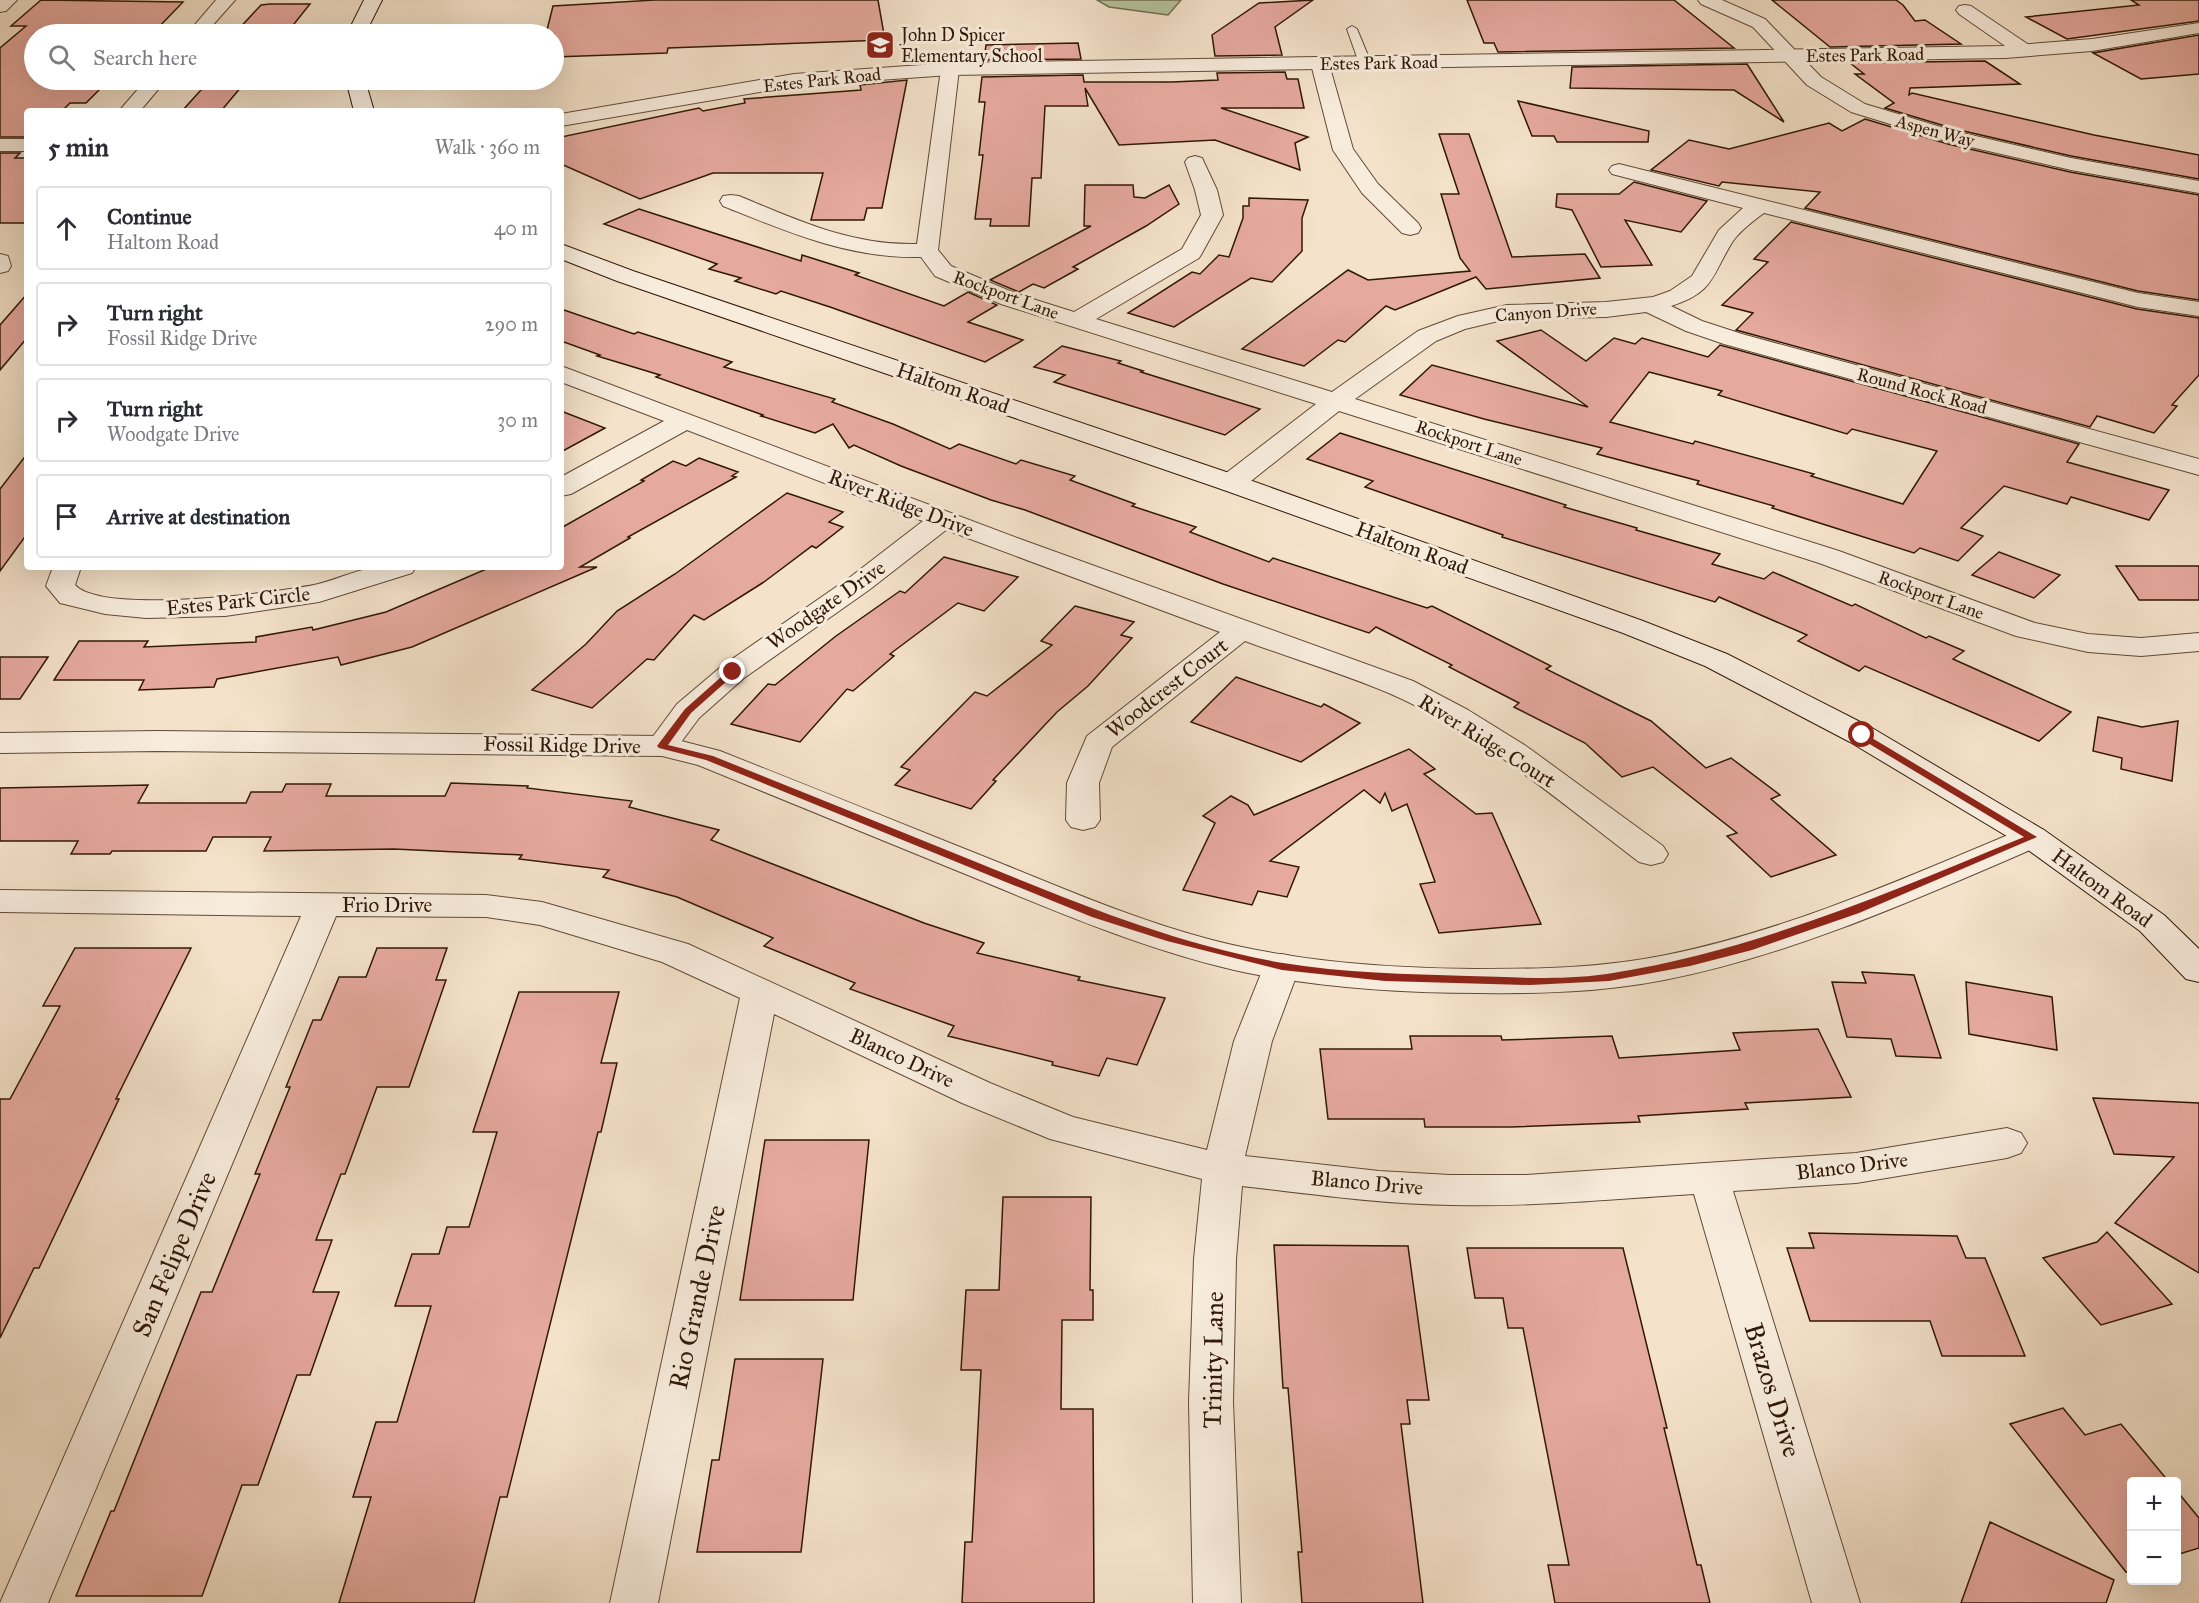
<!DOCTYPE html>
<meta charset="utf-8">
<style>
body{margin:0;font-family:"IM FELL Great Primer",serif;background:#f2f2f3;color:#2b2b33}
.controls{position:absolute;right:18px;bottom:18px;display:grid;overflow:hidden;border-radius:6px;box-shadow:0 6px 24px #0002}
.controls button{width:54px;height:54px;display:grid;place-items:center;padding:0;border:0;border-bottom:2px solid #e1e1e2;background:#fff;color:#2b2b33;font:30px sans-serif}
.stop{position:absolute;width:18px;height:18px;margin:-14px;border:4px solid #8f2418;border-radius:50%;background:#fff}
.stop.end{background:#8f2418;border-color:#fff;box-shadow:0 2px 6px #0008}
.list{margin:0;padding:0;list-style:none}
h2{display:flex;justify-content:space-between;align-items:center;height:78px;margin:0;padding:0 24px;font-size:26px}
h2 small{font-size:20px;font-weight:400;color:#7c7c81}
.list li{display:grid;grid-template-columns:39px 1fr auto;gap:18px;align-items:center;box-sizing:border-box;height:84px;margin:0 12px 12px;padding:0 12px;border:2px solid #e1e1e2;border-radius:6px}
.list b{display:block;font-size:22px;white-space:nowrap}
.list p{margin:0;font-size:20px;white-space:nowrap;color:#7c7c81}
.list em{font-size:20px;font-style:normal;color:#7c7c81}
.icon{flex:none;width:33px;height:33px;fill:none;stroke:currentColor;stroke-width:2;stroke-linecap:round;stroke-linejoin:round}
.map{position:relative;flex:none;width:2199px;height:1603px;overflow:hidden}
.search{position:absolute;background:#fff;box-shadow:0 6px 24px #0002;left:24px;top:24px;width:540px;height:66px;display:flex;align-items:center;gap:15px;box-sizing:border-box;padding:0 21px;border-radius:33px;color:#7c7c81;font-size:22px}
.panel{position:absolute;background:#fff;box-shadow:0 6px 24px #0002;left:24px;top:108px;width:540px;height:462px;border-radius:6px}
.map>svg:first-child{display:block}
.green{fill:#b5c49b;stroke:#726e50;stroke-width:1.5}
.building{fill:#e6a99e;stroke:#301805;stroke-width:1.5;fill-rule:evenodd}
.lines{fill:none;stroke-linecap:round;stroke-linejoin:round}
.service-casing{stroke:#614a36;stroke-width:2}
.minor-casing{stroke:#614a36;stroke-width:2}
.tertiary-casing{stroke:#614a36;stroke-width:2}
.secondary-casing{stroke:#301805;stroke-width:2}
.service{fill:#f8ecdd;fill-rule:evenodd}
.minor{fill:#f8ecdd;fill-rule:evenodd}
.tertiary{fill:#f8ecdd;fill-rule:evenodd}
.secondary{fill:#f8ecdd;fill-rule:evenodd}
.route{fill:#8f2418}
.labels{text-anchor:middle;stroke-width:6;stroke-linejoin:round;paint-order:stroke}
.far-poi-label{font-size:18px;fill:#301805;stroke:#f8ecdd;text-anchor:start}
.far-street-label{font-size:18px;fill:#301805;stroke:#f8ecdd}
.street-label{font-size:21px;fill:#301805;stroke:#f8ecdd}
.near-street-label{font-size:26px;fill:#301805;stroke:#f8ecdd}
</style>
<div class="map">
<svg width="2199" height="1603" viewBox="0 0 2199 1603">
<rect width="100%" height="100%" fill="#f4e2ca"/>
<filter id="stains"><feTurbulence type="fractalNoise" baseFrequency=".00333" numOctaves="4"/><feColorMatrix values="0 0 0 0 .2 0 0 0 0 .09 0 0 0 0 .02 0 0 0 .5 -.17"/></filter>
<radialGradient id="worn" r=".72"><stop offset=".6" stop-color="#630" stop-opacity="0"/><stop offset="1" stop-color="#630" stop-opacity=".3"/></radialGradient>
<path class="green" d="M1097,0h84l-13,15 -59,-8z"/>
<g class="building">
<path d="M41,0l142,2 -28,29h3l-4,3h-120v46h75l-23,23h-16l-8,8h-35v26h-27v-89l26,-22h-15z"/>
<path d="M655,0h223l7,40 -217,8 -1,5 -113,4v-23h-8l7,-28z"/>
<path d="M1313,0l-38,27 7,28 -67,1 -3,-21 47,-32z"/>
<path d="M1467,0h207l60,48 -236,4 -4,-9h-10z"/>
<path d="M1772,0h124l7,5 12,16 10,-1 36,24 -131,3z"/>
<path d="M2131,0h68v21l-132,18 -41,-22 113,-12z"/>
<path d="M270,4h40l-24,30h-52l27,-29z"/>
<path d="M2199,35v39l-58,5 -48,-26z"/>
<path d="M1078,43l3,16 -97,1 2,-15z"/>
<path d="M1985,61l35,23 -110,4 -1,7 3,-2 182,42 105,20v24l-128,-23 -116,-27 -70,-21 9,-5 -39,-29h9l-14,-11z"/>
<path d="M1747,64l37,58 -50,-32 -164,-2 2,-21z"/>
<path d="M1285,72l2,7h11l6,29h-83l87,29 -13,6 5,27 -85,-30 -96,5 -34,-57 3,18h-43l-4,72h-9l-3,48h-39l1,-7h-16l8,-64h-4l6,-53h-6l3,-25 101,-2 1,7h88l46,-2 -1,-7z"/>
<path d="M210,80h37l-26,31h-39z"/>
<path d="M907,80l-25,128h-15l-3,12h-53l12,-47h-110l-73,26 -79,-35v-27l138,-29 4,3 42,-8 -1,-4 117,-9 -1,-5z"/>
<path d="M1518,101l131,30 -1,11h-91l-3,-6h-22z"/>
<path d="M1865,119l83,25 122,28 129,23v105l-61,-9 -333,-83 15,-16 -98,-10 -3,4 -68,-16 38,-30 40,9 100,-26 13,8z"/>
<path d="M1439,134h30l43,123 73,-3 15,24 -114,11 -10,-12 -81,33 -9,-4 -41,36 -7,-2 -34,26 -62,-17 106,-79 20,10 102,-9 -10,-13 -19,-64h18z"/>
<path d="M0,153h20l-5,5h12v65h-27z"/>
<path d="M1634,182l73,19 -26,31 -56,-12 27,45 -51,2 -29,-57 -16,-3 1,-13h62z"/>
<path d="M1085,185h48l1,12 11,1 24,-13 10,19 -33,22 -73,41 5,2 -34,19 -11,-4 -14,8 -29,-12 101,-54h-7z"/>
<path d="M1249,198l59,2 -6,18v33l-30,31 -21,-4 -77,49 -46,-14 64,-41 8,2 19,-19 10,2 14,-39v-12h6z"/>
<path d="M639,209l162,52 1,-6 57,18 -4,2 89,31 24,-14 29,13 -29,17 55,18 -38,22 -155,-55 -49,-16 -5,3 -41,-13 6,-3 -32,-9 8,-5 -113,-40z"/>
<path d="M1791,222l346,87 62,9v57l-27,30 5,1 -23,27 -57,-17 -7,11 -354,-97 17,-17 -31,-8 46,-43 -14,-3z"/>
<path d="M27,294v44l-27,32v-45z"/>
<path d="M561,309l73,25 4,-2 94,30 -8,5 111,32 -3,3 61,22 57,25 9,-5 57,20 5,-4 54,16 -5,4 65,24 -3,2 64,21 -6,5 79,30 4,-4 154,50 5,-2 119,60 -5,3 105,52 55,47 25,-10 49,37 -9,4 65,56 -65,22 -44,-41 10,-3 -84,-66 -31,10 -37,-34 -71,-36 5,-4 -70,-36 3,-2 -76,-38 -7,6 -146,-49 -198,-74 -34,-10 -90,-34 -47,-21 -5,3 -16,-24 -18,9 -54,-17 2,-1 -107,-38 4,-2 -63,-19 3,-1 -39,-14z"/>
<path d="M1541,330l45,31 28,-23 21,6 7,-6 66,19 12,-12 359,99 -12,18 102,28 -20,30 -78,-23 -4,7 -63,-18 -43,42 22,8 -25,25 -38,-13 -6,5 -142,-45 2,-2 -77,-22 2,-3 -102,-27 5,-6 -118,-29 -84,-24 32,-30 156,42 -91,-66zM1649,372l73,19 -4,4 129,39 5,-5 85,22 -34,53 -92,-28 3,-2 -119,-33 -2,3 -83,-22z"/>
<path d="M1062,346l59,15 -3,2 25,8 -2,1 119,37 -35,26 -171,-53 11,-7 -31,-8z"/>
<path d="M561,411l44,17 -44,24z"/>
<path d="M1340,433l226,72 -2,2 73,21 -1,2 84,24 -8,10 52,15 9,-7 79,34 3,-2 71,34 3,-2 35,15 -11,8 118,53 -32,29 -174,-75 -6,5 -61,-30 9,-6 -88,-38 -4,5 -213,-65 1,-2 -138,-48 8,-6 -66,-22z"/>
<path d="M27,454v80l-27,37v-82z"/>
<path d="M699,458l39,14 -6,4 4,1 -108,60 2,1 -50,29h17l-185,80 -71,18 -3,-8 -121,22 -3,8 -75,3 5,-10h-90l25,-39h69l-4,6 112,-5v-5l56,-10 1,3 73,-18 105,-45h70v-39l83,-47 -3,-1 32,-19 13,5z"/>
<path d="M787,493l56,19 -14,10 14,5 -27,21 -4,-2 -48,36 -60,38 -10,-5 -40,45 -7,-1 -55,49 -60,-18 54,-46 31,-33 58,-37z"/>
<path d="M1999,552l61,23 -26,23 -62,-23z"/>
<path d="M944,557l74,20 -34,34 -26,-8 -68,51 4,2 -41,35 -6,-2 -47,53 -69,-18 37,-40 7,1 61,-49 64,-45 5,2z"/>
<path d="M2116,566h83v34h-60z"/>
<path d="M1075,606l59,16 -13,13 11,3 -44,48 -31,26 -64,68 3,1 -25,28 -76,-24 15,-15 -9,-3 74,-75 12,4 65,-51 -11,-4z"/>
<path d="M0,657h48l-28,42h-20z"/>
<path d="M1236,677l85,30 3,-3 36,19 -59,39 -110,-40z"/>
<path d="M2098,717l44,10 36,-6 -6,60 -51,-12 1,-11 -29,-7z"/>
<path d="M1409,749l26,20 -11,5 52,40 16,-1 49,111 -102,9 -19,-49 15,-2 -28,-78 -15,7 -7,-18 -5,10 -16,-13 -94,71 29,6 -12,30 -29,-6 -6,14 -69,-15 32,-67 -12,-7 28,-20 17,9 6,10z"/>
<path d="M451,783l77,3 -1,2 105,13 -3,6 90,23 -8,10 213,83 60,20 -7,10 103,24 -2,3 87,18 -28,67 -30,-7 -8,18 -47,-11 1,-3 -105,-26 6,-10 -104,-37 5,-6 -91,-37 9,-8 -96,-41 -74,-20 6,-7 -90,-11 3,-4 -128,-6 -130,2 7,-14h-58l-7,14h-94l-2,3h-39l7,-13h-78v-53l148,-3 -10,18h108l5,-11h31l4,-8h45l-5,12h119z"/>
<path d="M75,948h116l-75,151h3l-80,169h-5l-34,70v-239h10l50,-93h-17z"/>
<path d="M377,948h70l-11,32h10l-37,107h-32l-32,87h-4l-25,66h16l-19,52h26l-29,83h-13l-39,110h-16l-40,111h-126l35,-85h3l87,-219h11l48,-118h-5l35,-87h-4l27,-67h8l18,-43h27z"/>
<path d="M1862,972l52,3 27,83 -45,-2 -5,-17 -44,-2 -15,-55 34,1z"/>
<path d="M1966,982l86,15 5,53 -88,-16z"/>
<path d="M519,992h100l-18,71h16l-16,69h-3l-91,365h-7l-26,106h-135l32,-106h-18l23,-75h21l34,-116h-36l17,-52h27l8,-27h22l28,-95h-24z"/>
<path d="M1818,1029l33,68 -106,6 3,6 -110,7 2,6 -129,5h-86l-1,-8h-96l-8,-70h92l-2,-13h91l1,4 110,-4 7,22 121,-8 -7,-17z"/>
<path d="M2093,1098l106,5v170l-84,-50 59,-66 -60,-3z"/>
<path d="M765,1140h104l-16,160h-113z"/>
<path d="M1003,1197h88l-1,93h3v30h-31l-1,89h32l1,194h-132l3,-61h7l9,-172h-20l5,-80h33z"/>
<path d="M2107,1232l65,72 -71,21 -58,-67 54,-16z"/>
<path d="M1809,1233l148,3 9,22h19l40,98h-83l-12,-35h-120l-23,-73h27z"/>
<path d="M1274,1245l134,1 21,154h-22l3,24h-9l22,179h-121l-4,-51h4l-14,-164h-5z"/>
<path d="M1467,1248h156l44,180h-3l33,137h4l9,38h-155l-7,-38h21l-46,-237h-15l-5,-30h-28z"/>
<path d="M735,1359h88l-22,193h-104l15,-92h7z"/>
<path d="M2063,1408l22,27 36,-11 48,58h-37v88l-6,2 -116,-148z"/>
<path d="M2176,1490l23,28v30l-23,7z"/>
<path d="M1990,1522l124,58 -8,23h-145z"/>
</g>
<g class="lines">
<g class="service-casing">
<path id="service" d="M1352,26l5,3 14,34 -2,2 -4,1 -6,-3 -12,-34z"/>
</g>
<g class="minor-casing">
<g id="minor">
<path d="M0,0h17l-11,11 -6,1z"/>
<path d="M216,0h19l-30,34h-18z"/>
<path d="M1698,0h24l43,19 56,58 44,27 89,27 117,27 128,23v12l-128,-23 -122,-28 -98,-30 -44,-27 -54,-58 -52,-23z"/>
<path d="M1965,5l6,1 61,41 2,4 -2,4h-14l-59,-41 -3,-4 3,-4z"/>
<path d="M1320,58l7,2 2,4 24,85 25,35 40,39 3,5 -3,5 -8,2 -8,-2 -40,-40 -29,-43 -22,-86 2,-4z"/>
<path d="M950,63l7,2 2,4 -21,181 13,16 66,28 57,18 108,-63 19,-34 -6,-25 -10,-28 3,-4 7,-2 7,2 15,32 6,25 -21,38 -3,5 -103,61 236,73 86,-61 40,-15 49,-11 99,-3 47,-5 17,-6 22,-15 27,-46 24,-22 -131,-34 -3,-4 3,-4 7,-2 519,129 61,9v14l-61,-9 -374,-94c-11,8 -23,17 -31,28 -22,35 -18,51 -62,65l31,15 40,13 457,125v16l-475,-131 -38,-13 -40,-19 -40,5 -99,2 -42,10 -29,12 -81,58 484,152 196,72 53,11 53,4 58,-5v18l-58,5 -53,-4 -72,-16 -197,-73 -480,-152 -98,78 -10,2 -10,-2 -3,-6 3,-6 95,-73 -315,-100 -66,-28 -14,-19c-72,2 -133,-25 -198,-51l-3,-5 3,-5 8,-1 8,1c58,24 113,50 178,48l24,-175 2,-4z"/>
<path d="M146,80h20l-26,31h-21z"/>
<rect x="0" y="139" width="27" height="12"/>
<path d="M0,254l8,2 3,10 -3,5 -8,2z"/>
<path d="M561,366l459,173 393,142 55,29 58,36 137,100 5,8 -5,8 -12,3 -12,-3c-79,-60 -157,-128 -248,-168 -47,-20 -98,-35 -146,-53l-133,106 -13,36 1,37 -5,7 -12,3 -12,-3 -5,-7 1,-37 20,-47 133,-104 -274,-102 -77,60 -125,88 -45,40 -26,35 -11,3 -11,-3 -5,-7 31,-42 45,-38 127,-88 74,-57 -236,-91 -116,64 -10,2v-19l103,-56 -103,-39z"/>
<path d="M53,567h28l-6,18c28,30 197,8 239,0 19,-4 37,-13 57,-17 14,-4 31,-1 45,-1l-4,6 -93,29 -94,14 -79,2 -41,-4 -45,-11 -14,-17z"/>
<path d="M0,890l486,5 56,7 146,42 302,139 83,34 134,33 27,-109 30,-75 5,-9 13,-3 13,3 5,9 -28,75 -27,115 134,15 71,4h76l330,-22 151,-25 14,5 6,10 -6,10 -14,5 -151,25 -123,8 127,412h-48l-118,-409c-81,5 -162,13 -243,11 -70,-1 -140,-11 -209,-19l-6,73 -3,143 8,201h-48l-4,-201 5,-143 8,-80 -152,-40 -88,-36 -188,-89 -116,589h-48l130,-605 -78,-36 -122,-37 -54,-8 -150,-1 -288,687h-48l301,-687 -301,-4z"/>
</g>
</g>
<g class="tertiary-casing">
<g id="tertiary">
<path d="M2199,23v10l-107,18 -87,7 -1055,17 -156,11 -233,40v-12l233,-40 156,-11 1055,-17 87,-7z"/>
<path d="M158,731l504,5 58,15c94,37 187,75 280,112 69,28 139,58 212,77 85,22 176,28 264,29 64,0 127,-1 190,-14 123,-25 239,-77 354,-125l12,-4 12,4 5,7 -5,7c-123,53 -248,110 -380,136 -62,12 -121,14 -184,13 -77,0 -156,-5 -232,-20 -93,-20 -181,-57 -268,-93 -94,-38 -188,-77 -282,-115l-36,-9 -504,-5 -158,2v-20z"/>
</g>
</g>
<g class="secondary-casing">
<g id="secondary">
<path d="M364,0h18l-12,24 -2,10h-18l2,-10z"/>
<path d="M346,80h19l9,31h-20z"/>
<path d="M561,244l72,27 608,206 402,144 84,33 145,74 172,102 120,85 35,34v33l-13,-3 -46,-48 -120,-87 -170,-102 -145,-76 -82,-33 -402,-144 -604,-208 -56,-22z"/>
</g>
</g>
<use href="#service" class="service"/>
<use href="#minor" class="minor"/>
<use href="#tertiary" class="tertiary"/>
<use href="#secondary" class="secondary"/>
</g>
<path class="route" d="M729,670l8,2 -46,41 -23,32 45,11c89,36 179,72 268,108 98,40 197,81 302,99 60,10 124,11 185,13 48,1 98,5 145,-3 144,-23 277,-81 411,-136l-166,-100 -1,-2 5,-3 175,105 -178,76 -107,37 -62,16 -81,15 -79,4 -145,-4 -103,-11 -115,-29 -75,-24 -386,-157 -47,-12 -2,-2 28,-37z"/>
<defs>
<g id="school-square" transform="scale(1.5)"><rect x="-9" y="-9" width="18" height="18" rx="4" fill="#8f2418" stroke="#f8ecdd"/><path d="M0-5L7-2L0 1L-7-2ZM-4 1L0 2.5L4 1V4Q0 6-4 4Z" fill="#fff"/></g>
</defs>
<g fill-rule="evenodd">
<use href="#school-square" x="880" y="45"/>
</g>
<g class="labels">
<g class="far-poi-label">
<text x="901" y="41">John D Spicer<tspan x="901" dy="21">Elementary School</tspan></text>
</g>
<g class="far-street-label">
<text transform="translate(1865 55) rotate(-1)" y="6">Estes Park Road</text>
<text transform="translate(1379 63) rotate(-1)" y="6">Estes Park Road</text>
<text transform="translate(822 80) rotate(-6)" y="6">Estes Park Road</text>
<text transform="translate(1935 131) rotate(15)" y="6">Aspen Way</text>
<text transform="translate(1006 295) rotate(20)" y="6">Rockport Lane</text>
<text transform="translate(1546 312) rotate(-4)" y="6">Canyon Drive</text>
<text transform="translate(1922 391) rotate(15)" y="6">Round Rock Road</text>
<text transform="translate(1469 443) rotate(18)" y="6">Rockport Lane</text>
<text transform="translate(1931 595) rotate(20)" y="6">Rockport Lane</text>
</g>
<g class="street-label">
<text transform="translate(953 388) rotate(19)" y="7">Haltom Road</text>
<text transform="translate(901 503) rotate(21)" y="7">River Ridge Drive</text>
<text transform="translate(1412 548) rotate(20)" y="7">Haltom Road</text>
<text transform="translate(238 601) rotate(-6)" y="7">Estes Park Circle</text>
<text transform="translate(826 605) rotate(-35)" y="7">Woodgate Drive</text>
<text transform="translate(1167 688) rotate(-38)" y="7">Woodcrest Court</text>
<text transform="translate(1487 741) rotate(32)" y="7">River Ridge Court</text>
<text transform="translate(562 745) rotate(1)" y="7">Fossil Ridge Drive</text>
<text transform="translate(2102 888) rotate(36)" y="7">Haltom Road</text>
<text x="387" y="912">Frio Drive</text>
<text transform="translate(902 1058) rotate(25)" y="7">Blanco Drive</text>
<text transform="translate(1852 1166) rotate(-7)" y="7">Blanco Drive</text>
<text transform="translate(1367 1183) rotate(5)" y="7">Blanco Drive</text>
</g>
<g class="near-street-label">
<text transform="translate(174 1254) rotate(-67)" y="9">San Felipe Drive</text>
<text transform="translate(697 1297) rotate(-78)" y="9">Rio Grande Drive</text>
<text transform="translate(1213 1360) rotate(-89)" y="9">Trinity Lane</text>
<text transform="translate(1773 1390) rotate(73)" y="9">Brazos Drive</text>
</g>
</g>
<rect width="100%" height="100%" filter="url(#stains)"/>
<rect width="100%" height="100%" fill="url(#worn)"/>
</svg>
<div class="controls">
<button>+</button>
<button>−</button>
</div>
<div class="stop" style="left:1862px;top:735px"></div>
<div class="stop end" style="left:733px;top:672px"></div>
<div class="search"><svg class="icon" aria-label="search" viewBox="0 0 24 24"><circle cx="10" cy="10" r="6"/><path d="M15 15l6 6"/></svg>Search here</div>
<section class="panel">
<h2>5 min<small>Walk · 360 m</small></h2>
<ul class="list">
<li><svg class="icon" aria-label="ahead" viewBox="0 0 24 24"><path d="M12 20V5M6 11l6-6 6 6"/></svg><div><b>Continue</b><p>Haltom Road</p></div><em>40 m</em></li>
<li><svg class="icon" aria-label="right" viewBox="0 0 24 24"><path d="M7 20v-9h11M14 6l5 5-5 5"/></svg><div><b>Turn right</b><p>Fossil Ridge Drive</p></div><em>290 m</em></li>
<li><svg class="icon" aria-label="right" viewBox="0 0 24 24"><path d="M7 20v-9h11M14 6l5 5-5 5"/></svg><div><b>Turn right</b><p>Woodgate Drive</p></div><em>30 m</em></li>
<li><svg class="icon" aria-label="arrive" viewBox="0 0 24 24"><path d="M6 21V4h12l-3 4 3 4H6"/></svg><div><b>Arrive at destination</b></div></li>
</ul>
</section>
</div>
